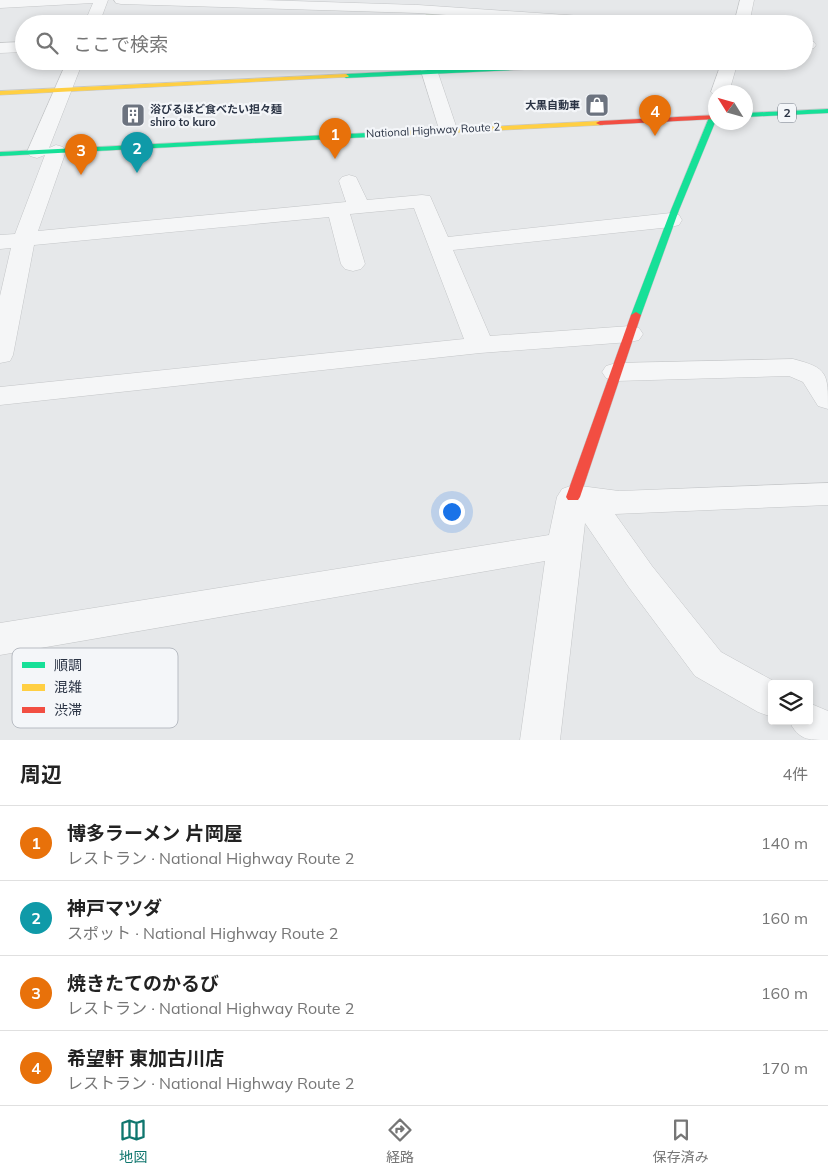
<!DOCTYPE html>
<html lang="ja">
<meta charset="utf-8">
<style>
body{margin:0;font-family:Mulish,"Noto Sans JP",sans-serif;background:#f6f6f6;color:#222}
.controls{position:absolute;right:15px;bottom:15px;display:grid;overflow:hidden;border-radius:5px;box-shadow:0 2px 8px #0003}
.controls button{width:45px;height:45px;display:grid;place-items:center;padding:0;border:0;border-bottom:1px solid #e0e0e0;background:#fff;color:#222;font:25px sans-serif}
.compass{position:absolute;left:708px;top:85px;width:45px;height:45px;border-radius:50%;background:#fff;box-shadow:0 2px 8px #0003;rotate:307deg}
.you{position:absolute;left:451px;top:511px;width:18px;height:18px;margin:-12px;border:4px solid #fff;border-radius:50%;background:#1a73e8;box-shadow:0 0 0 8px #1a73e833}
.badge{display:grid;place-items:center;width:32px;height:32px;border-radius:50%;background:#0f766e;color:#fff;font-size:16px;font-weight:700}
.pin{position:absolute;translate:-50% -41px;filter:drop-shadow(0 1px 2px #0008)}
.pin::after{content:'';position:absolute;top:26px;width:18px;height:15px;background:inherit;clip-path:polygon(0 0,100% 0,50% 100%)}
.list{margin:0;padding:0;list-style:none}
h2{display:flex;justify-content:space-between;align-items:center;height:65px;margin:0;padding:0 20px;font-size:21px}
h2 small{font-size:16px;font-weight:400;color:#767676}
.list li{display:grid;grid-template-columns:32px 1fr auto;gap:15px;align-items:center;box-sizing:border-box;height:75px;padding:0 20px;border-top:1px solid #e0e0e0}
.list b{display:block;font-size:19px;white-space:nowrap}
.list p{margin:0;font-size:16px;white-space:nowrap;color:#767676}
.list em{font-size:16px;font-style:normal;color:#767676}
.icon{flex:none;width:28px;height:28px;fill:none;stroke:currentColor;stroke-width:2;stroke-linecap:round;stroke-linejoin:round}
.map{position:relative;flex:none;width:828px;height:740px;overflow:hidden}
.search{position:absolute;background:#fff;box-shadow:0 2px 8px #0003;left:15px;right:15px;top:15px;height:55px;display:flex;align-items:center;gap:12px;box-sizing:border-box;padding:0 18px;border-radius:28px;color:#767676;font-size:19px}
.sheet{height:365px;background:#fff}
nav{display:flex;justify-content:space-around;align-items:center;box-sizing:border-box;height:70px;border-top:1px solid #e0e0e0;background:#fff;font-size:14px;color:#767676}
nav a{display:grid;justify-items:center;gap:2px}
nav .on{color:#0f766e}
.map>svg:first-child{display:block}
.green{fill:#d6ded6}
.lines{fill:none;stroke-linecap:round;stroke-linejoin:round}
.street-casing{stroke:#c4c6c8;stroke-width:1}
.fast-casing{stroke:#c4c6c8;stroke-width:1}
.slow-casing{stroke:#c4c6c8;stroke-width:1}
.jam-casing{stroke:#c4c6c8;stroke-width:1}
.street{fill:#f5f6f7;fill-rule:evenodd}
.fast{fill:#16e098;fill-rule:evenodd}
.slow{fill:#ffcf43;fill-rule:evenodd}
.jam{fill:#f24e42;fill-rule:evenodd}
.labels{text-anchor:middle;stroke-width:4.5;stroke-linejoin:round;paint-order:stroke}
.far-poi-label{font-size:11px;font-weight:bold;fill:#2b3445;stroke:#f4f6f9;text-anchor:end}
.far-street-label{font-size:11px;fill:#2b3445;stroke:#f4f6f9}
.shield{fill:#f4f6f9;stroke:#676e7b;stroke-width:1}
.shield-label{font-size:12px;font-weight:bold;fill:#2b3445}
.key{fill:#f4f6f9;stroke:#b8bcc3;stroke-width:1}
.key-label{font-size:14px;fill:#2b3445}
</style>
<div class="map">
<svg width="828" height="740" viewBox="0 0 828 740">
<rect width="100%" height="100%" fill="#e6e8ea"/>
<g class="green">
<path d="M426,13l123,7 1,4h-126z"/>
<path d="M434,61h137l-130,6 -6,-2z"/>
</g>
<g class="lines">
<g class="street-casing">
<g id="street">
<path d="M0,0h108l-9,24h-15l9,-21 -93,5z"/>
<path d="M114,0h148l156,5 222,15 5,1 2,3h-76l-153,-11 -297,-9 -5,-1z"/>
<path d="M740,0h14l-5,24h-15z"/>
<path d="M804,39l10,3 2,3 -2,3 -10,1z"/>
<path d="M24,42v10l-24,1v-10z"/>
<path d="M67,61h16l-34,87 7,-3 7,2 3,4 -28,80 308,-29 -7,-21 3,-4 7,-2 7,2 11,23 55,-5 8,1 18,41 223,-24 8,2 3,5 -3,5 -8,2 -218,23 37,86 140,-10 9,2 4,6 -4,6 -9,2 -150,11 -480,52v-18l464,-48 -50,-131 -64,6 15,50 -4,5 -8,2 -8,-2 -4,-5 -12,-47 -295,28 -21,110 -3,6 -10,2v-67l11,-48 -11,1v-14l15,-1 30,-79 -8,3 -7,-2 -3,-4z"/>
<path d="M418,61h16l23,68 -2,4 -7,2 -7,-2 -2,-4z"/>
<path d="M722,61h16l-9,31h-13v4l-5,-4z"/>
<path d="M793,359c35,9 35,14 35,50l-10,-3 -15,-24 -14,-6 -173,5 -10,-3 -4,-6 4,-6 10,-3z"/>
<path d="M828,483v22l-213,9 37,52 69,86 58,32h-7v33l-14,-5 -63,-36 -67,-90 -43,-63 -25,217h-40l25,-179 -545,94v-32l549,-88 8,-38 5,-8 11,-4 46,6z"/>
<path d="M809,703l19,8v29c-21,0 -29,0 -39,-19h20z"/>
</g>
</g>
<g class="fast-casing">
<g id="fast">
<path d="M614,61h51l-3,2 -316,15 -3,-2 3,-2z"/>
<path d="M828,109v4l-82,4v-4z"/>
<path d="M710,115h6v5l-37,90 -38,105 -5,3 -4,-1 -1,-2 40,-105z"/>
<path d="M386,132l4,2 -1,2 -389,20v-4z"/>
</g>
</g>
<g class="slow-casing">
<g id="slow">
<path d="M346,74l3,2 -1,1 -348,18v-4z"/>
<path d="M600,121l4,2 -1,2 -217,11 -4,-2 4,-2z"/>
</g>
</g>
<g class="jam-casing">
<g id="jam">
<path d="M716,115v4l-116,6 -4,-2 4,-2z"/>
<path d="M636,312l5,3 -61,182 -2,3h-10l-2,-3 65,-182z"/>
</g>
</g>
<use href="#street" class="street"/>
<use href="#fast" class="fast"/>
<use href="#slow" class="slow"/>
<use href="#jam" class="jam"/>
</g>
<defs>
<g id="shop-square" transform="scale(1.25)"><rect x="-9" y="-9" width="18" height="18" rx="4" fill="#6c737f" stroke="#f4f6f9"/><path d="M-5-2.5h2.3a2.7 3.5 0 0 1 5.4 0H5L5.5 6h-11ZM-1.5-2.5h3a1.5 2.3 0 0 0-3 0Z" fill="#fff"/></g>
<g id="building-square" transform="scale(1.25)"><rect x="-9" y="-9" width="18" height="18" rx="4" fill="#6c737f" stroke="#f4f6f9"/><path d="M-4-6H4V6H1V3H-1V6H-4ZM-2.5-4.3h1.7v1.8h-1.7ZM.8-4.3h1.7v1.8H.8ZM-2.5-1h1.7V.8h-1.7ZM.8-1h1.7V.8H.8Z" fill="#fff"/></g>
</defs>
<g fill-rule="evenodd">
<use href="#shop-square" x="597" y="105"/>
<use href="#building-square" x="133" y="115"/>
</g>
<g class="labels">
<g class="far-poi-label">
<text x="580" y="109">大黒自動車</text>
<text x="150" y="113" text-anchor="start">浴びるほど食べたい担々麺<tspan x="150" dy="13">shiro to kuro</tspan></text>
</g>
<g class="far-street-label">
<text transform="translate(433 130) rotate(-3)" y="4">National Highway Route 2</text>
</g>
<rect class="shield" x="778" y="103.5" width="18" height="19" rx="4"/>
<g class="shield-label">
<text x="787" y="117">2</text>
</g>
</g>
<rect x="12" y="648" width="166" height="80" rx="8" class="key"/>
<rect x="22" y="662" width="23" height="6" fill="#16e098"/>
<rect x="22" y="684" width="23" height="7" fill="#ffcf43"/>
<rect x="22" y="707" width="23" height="6" fill="#f24e42"/>
<g class="key-label">
<text x="54" y="670">順調</text>
<text x="54" y="692">混雑</text>
<text x="54" y="715">渋滞</text>
</g>
</svg>
<div class="controls">
<button><svg class="icon" aria-label="layers" viewBox="0 0 24 24"><path d="M12 4l9 5-9 5-9-5zM3 14l9 5 9-5"/></svg></button>
</div>
<svg class="compass" viewBox="-18 -18 36 36"><path d="M0-13l5 13h-10z" fill="#e53935"/><path d="M0 13l5-13h-10z" fill="#767676"/></svg>
<div class="you"></div>
<div class="pin badge" style="left:335px;top:159px;background:#e8710a">1</div>
<div class="pin badge" style="left:137px;top:173px;background:#0f9aa8">2</div>
<div class="pin badge" style="left:81px;top:175px;background:#e8710a">3</div>
<div class="pin badge" style="left:655px;top:136px;background:#e8710a">4</div>
<div class="search"><svg class="icon" aria-label="search" viewBox="0 0 24 24"><circle cx="10" cy="10" r="6"/><path d="M15 15l6 6"/></svg>ここで検索</div>
</div>
<section class="sheet">
<h2>周辺<small>4件</small></h2>
<ul class="list">
<li><span class="badge" style="background:#e8710a">1</span><div><b>博多ラーメン 片岡屋</b><p>レストラン · National Highway Route 2</p></div><em>140 m</em></li>
<li><span class="badge" style="background:#0f9aa8">2</span><div><b>神戸マツダ</b><p>スポット · National Highway Route 2</p></div><em>160 m</em></li>
<li><span class="badge" style="background:#e8710a">3</span><div><b>焼きたてのかるび</b><p>レストラン · National Highway Route 2</p></div><em>160 m</em></li>
<li><span class="badge" style="background:#e8710a">4</span><div><b>希望軒 東加古川店</b><p>レストラン · National Highway Route 2</p></div><em>170 m</em></li>
</ul>
</section>
<nav>
<a class="on"><svg class="icon" aria-label="map" viewBox="0 0 24 24"><path d="M3 6l6-2 6 2 6-2v14l-6 2-6-2-6 2zM9 4v14M15 6v14"/></svg>地図</a>
<a><svg class="icon" aria-label="directions" viewBox="0 0 24 24"><path d="M12 3l9 9-9 9-9-9zM9 14v-3h6M13 9l2 2-2 2"/></svg>経路</a>
<a><svg class="icon" aria-label="saved" viewBox="0 0 24 24"><path d="M7 4h10v16l-5-4-5 4z"/></svg>保存済み</a>
</nav>
